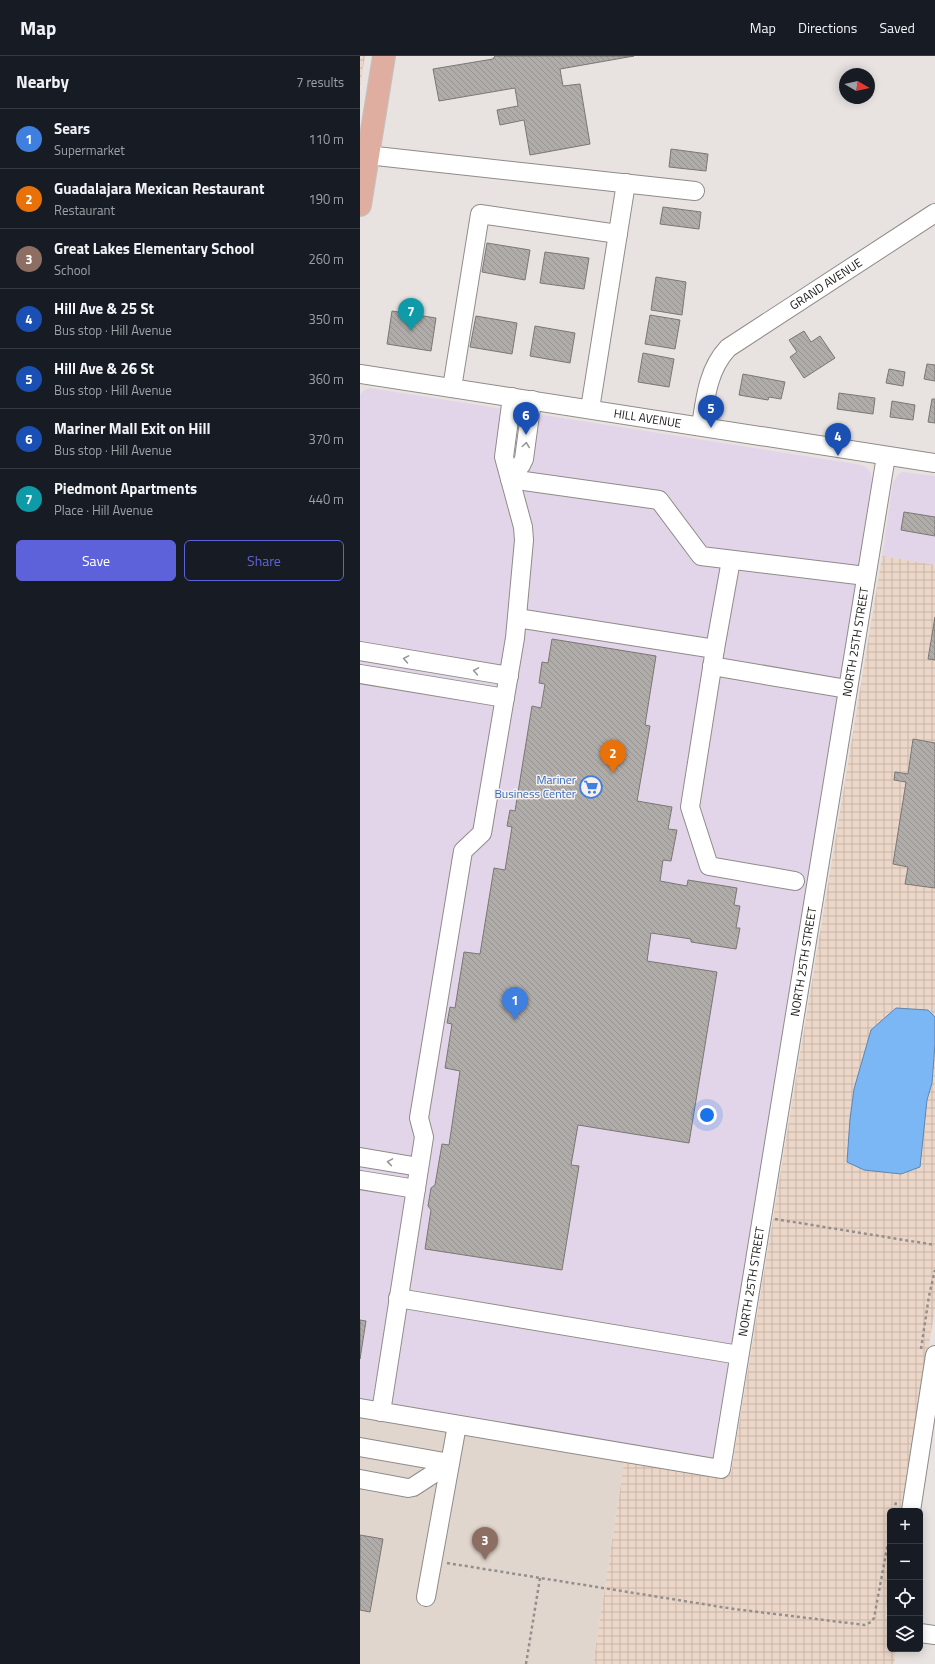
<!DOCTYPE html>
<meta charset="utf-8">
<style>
body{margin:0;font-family:"Titillium Web",sans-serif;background:#20242c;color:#f1f3f6}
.controls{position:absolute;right:12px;bottom:12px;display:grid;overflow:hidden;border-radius:6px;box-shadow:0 2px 10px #0003}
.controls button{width:36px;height:36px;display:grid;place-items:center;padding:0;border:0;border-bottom:1px solid #363941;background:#171b24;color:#f1f3f6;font:20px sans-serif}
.compass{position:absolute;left:479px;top:12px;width:36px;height:36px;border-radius:50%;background:#171b24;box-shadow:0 2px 10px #0003;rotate:99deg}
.you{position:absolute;left:347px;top:1059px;width:14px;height:14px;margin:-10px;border:3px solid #fff;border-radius:50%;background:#1a73e8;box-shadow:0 0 0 6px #1a73e833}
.badge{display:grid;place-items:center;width:26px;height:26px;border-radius:50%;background:#5e62da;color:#fff;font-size:13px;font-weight:700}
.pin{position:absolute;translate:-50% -33px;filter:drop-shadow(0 1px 2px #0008)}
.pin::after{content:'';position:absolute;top:21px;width:14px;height:12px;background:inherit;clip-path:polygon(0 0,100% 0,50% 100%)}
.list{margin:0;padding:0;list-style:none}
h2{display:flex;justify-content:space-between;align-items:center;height:52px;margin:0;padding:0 16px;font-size:17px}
h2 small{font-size:13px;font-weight:400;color:#9ea1a6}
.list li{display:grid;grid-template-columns:26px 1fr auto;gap:12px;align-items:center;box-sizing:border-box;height:60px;padding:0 16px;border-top:1px solid #363941}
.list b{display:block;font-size:15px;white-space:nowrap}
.list p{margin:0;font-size:13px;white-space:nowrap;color:#9ea1a6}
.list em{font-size:13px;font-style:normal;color:#9ea1a6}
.actions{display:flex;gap:8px;padding:12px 16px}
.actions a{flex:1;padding:9px 0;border:1px solid #5e62da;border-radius:6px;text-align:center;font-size:14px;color:#5e62da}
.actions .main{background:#5e62da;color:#fff}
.icon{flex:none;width:22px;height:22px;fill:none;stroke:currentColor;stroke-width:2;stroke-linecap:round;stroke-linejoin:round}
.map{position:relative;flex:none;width:575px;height:1608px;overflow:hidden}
header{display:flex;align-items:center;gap:24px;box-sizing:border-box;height:56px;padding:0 20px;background:#171b24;border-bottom:1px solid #363941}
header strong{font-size:19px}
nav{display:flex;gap:22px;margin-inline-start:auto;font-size:14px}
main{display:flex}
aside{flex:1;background:#171b24}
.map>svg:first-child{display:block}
.commercial{fill:#e2d5e9}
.industrial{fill:url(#industrial-grid)}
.built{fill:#e1d6ce}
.water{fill:#7bb6f5;stroke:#5d86b2}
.building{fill:url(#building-back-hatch);stroke:#7b7774}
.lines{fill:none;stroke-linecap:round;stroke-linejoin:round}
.minor-casing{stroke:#908b89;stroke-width:20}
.major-casing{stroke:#c3c2c2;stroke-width:24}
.path{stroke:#938f8d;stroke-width:2.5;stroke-dasharray:3 3;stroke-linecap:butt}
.minor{stroke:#fff;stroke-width:18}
.major{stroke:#dfaea0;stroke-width:22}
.oneway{stroke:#979696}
.labels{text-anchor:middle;stroke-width:3;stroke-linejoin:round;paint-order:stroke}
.street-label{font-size:12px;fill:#181615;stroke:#f5f0ed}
.shop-label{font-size:12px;fill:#366cbe;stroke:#f5f0ed;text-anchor:end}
</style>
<header>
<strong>Map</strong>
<nav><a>Map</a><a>Directions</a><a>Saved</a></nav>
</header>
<main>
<aside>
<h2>Nearby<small>7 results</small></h2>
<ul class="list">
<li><span class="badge" style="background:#3f7fe0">1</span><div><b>Sears</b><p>Supermarket</p></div><em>110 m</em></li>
<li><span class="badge" style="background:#e8710a">2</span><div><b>Guadalajara Mexican Restaurant</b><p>Restaurant</p></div><em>190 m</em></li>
<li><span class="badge" style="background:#8d6e63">3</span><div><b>Great Lakes Elementary School</b><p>School</p></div><em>260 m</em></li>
<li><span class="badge" style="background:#1a4fb4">4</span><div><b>Hill Ave &amp; 25 St</b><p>Bus stop · Hill Avenue</p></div><em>350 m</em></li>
<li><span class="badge" style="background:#1a4fb4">5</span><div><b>Hill Ave &amp; 26 St</b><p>Bus stop · Hill Avenue</p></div><em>360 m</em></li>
<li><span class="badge" style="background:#1a4fb4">6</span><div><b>Mariner Mall Exit on Hill</b><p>Bus stop · Hill Avenue</p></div><em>370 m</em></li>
<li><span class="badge" style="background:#0f9aa8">7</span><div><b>Piedmont Apartments</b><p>Place · Hill Avenue</p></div><em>440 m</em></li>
</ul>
<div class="actions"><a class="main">Save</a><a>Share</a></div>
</aside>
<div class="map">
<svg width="575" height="1608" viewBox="0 0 575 1608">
<defs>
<pattern id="industrial-grid" width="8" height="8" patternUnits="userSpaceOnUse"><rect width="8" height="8" fill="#ebd6c8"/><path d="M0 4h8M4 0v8" fill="none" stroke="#c9b7ab"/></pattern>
<pattern id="building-back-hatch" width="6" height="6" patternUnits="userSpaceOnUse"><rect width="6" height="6" fill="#b0aca9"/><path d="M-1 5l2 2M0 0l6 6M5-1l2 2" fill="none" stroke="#979391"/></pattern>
</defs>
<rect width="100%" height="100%" fill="#e8e3e0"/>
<g class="commercial">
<path d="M10,332l486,76 10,3 5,6 1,12 -19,120 -142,865 -351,-55v-1020l4,-5z"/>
<path d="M543,416l32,4v89l-53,-9 11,-74 5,-7z"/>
</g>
<g class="industrial">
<path d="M0,0h5l-5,31z"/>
<path d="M522,500l53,9v744l-33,202h-12v70l-4,30v7l4,8v23h6l-2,15h-301l32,-208 106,17z"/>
</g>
<path class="built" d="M0,1359l265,41 -32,208h-233z"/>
<path class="water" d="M536,952l32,2 7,7v27l-3,39 -5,17 -7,67 -19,7 -37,-4 -17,-8 3,-43 4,-30 17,-59z"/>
<g class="building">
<path d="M135,0h139l-74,13 3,17 17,-2 10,60 -60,11 -6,-35 -24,5 -3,-15 21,-4 -3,-18 -76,13 -6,-32 60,-10z"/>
<path d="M311,93l37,5 -2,17 -37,-4z"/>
<path d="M303,151l38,5 -2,17 -39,-5z"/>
<path d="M127,187l43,7 -5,30 -43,-8z"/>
<path d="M185,196l44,6 -5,31 -44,-6z"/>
<path d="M296,221l30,5 -4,33 -31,-5z"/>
<path d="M32,255l44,7 -5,33 -44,-7z"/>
<path d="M290,259l30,5 -5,29 -30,-5z"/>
<path d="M116,260l41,7 -5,31 -42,-7z"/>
<path d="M175,270l40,7 -5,30 -40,-7z"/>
<path d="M444,275l7,11 9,-6 15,22 -31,20 -14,-21 7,-5 -8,-12z"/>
<path d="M283,297l31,6 -5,28 -31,-5z"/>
<path d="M567,308l8,1v16l-11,-2z"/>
<path d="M529,313l16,3 -2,14 -17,-3z"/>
<path d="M383,318l42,8 -4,17 -12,-2 -1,3 -29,-5z"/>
<path d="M479,337l36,5 -2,16 -36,-5z"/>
<path d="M572,343h3v24l-7,-1z"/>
<path d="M532,345l23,4 -2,15 -23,-3z"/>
<path d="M544,456l31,5v19l-34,-6z"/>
<path d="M575,561v43l-7,-1z"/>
<path d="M192,583l104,17 -11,69 5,1 -13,75 35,6 -4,22 9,1 -6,31 -8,-1 -3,21 27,5 1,-6 49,8 -3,17 6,1 -4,22h4l-4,21 -45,-7v-3l-40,-6 -4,28 70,11 -28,171 -111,-18 -7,40 8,1 -17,104 -137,-21 6,-39 -3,-4 3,-18 4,-3 7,-41 7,1 11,-74 -15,-3 7,-44 -5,-1 3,-16 5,1 9,-56 16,2 14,-86 11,2 7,-43 -5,-1 3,-16 5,1 17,-105 9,2 4,-24 -6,-1 3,-21 6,1z"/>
<path d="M553,683l22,4v145l-30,-4 3,-17 -15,-3 13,-82 -12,-2 1,-8 13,2z"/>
<path d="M0,1264l6,1 -6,38z"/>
<path d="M0,1479l23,4 -13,73 -10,-2z"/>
</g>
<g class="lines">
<g class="minor-casing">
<g id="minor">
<path d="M7,99l328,36"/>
<path id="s1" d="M0,318l575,89"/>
<path d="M92,332l28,-174 138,20"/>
<path d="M230,353l36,-226"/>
<path id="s2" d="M341,370c4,-27 7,-57 27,-78l207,-135"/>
<path d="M150,423l149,21 42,56 165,20"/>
<path d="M150,423l11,-14 3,-6 8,-59"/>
<path d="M371,504l-16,89 -25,158 19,59 86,15"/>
<path d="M157,562l198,31"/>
<path d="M0,595l149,25"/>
<path d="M352,610l135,23"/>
<path d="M0,618l145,24"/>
<path d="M0,1101l59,10"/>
<path d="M0,1124l56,9"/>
<path d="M38,1242l341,57"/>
<path id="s3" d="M0,1352l361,61 165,-1013"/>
<path d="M21,1356l43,-275 -5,-19 44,-267 19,-18 33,-195 9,-98 -1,-13 -19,-70 8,-60"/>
<path d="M0,1391l90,16"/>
<path d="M0,1423l48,9 5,-1 37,-24"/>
<path d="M551,1455l24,-156"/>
<path d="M66,1541l31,-172"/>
<path d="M560,1577l15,2"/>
</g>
</g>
<g class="major-casing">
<path id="major" d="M0,149l24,-149"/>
</g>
<g class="path">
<path d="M415,1163l160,26"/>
<path d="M561,1293l8,-53 6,-26"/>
<path d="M534,1455l2,-9"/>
<path d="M87,1507l287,46 131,16 6,-3 3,-4 16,-86"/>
<path d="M166,1608l14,-86"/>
</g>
<use href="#minor" class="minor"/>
<use href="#major" class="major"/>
</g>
<defs><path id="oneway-chevron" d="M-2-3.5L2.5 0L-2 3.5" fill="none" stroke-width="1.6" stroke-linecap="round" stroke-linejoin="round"/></defs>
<g class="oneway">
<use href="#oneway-chevron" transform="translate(166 389) rotate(-82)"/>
<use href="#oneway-chevron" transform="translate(46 603) rotate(-170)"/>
<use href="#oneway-chevron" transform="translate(116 615) rotate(-170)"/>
<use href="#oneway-chevron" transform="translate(30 1106) rotate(-171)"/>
</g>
<defs>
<g id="supermarket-ring" transform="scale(1.15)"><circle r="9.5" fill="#f5f0ed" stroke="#3f7fe0" stroke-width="1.5"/><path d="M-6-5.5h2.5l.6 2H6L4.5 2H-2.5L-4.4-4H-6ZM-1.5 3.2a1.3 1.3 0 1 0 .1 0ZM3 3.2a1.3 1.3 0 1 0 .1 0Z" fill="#3f7fe0"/></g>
</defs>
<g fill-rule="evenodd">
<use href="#supermarket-ring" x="231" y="731"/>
</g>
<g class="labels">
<g class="street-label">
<text dy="4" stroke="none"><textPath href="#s2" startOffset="201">GRAND AVENUE</textPath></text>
<text dy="4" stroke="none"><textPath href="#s1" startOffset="291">HILL AVENUE</textPath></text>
<text dy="4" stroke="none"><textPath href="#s3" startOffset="1204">NORTH 25TH STREET</textPath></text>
<text dy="4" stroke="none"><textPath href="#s3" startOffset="880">NORTH 25TH STREET</textPath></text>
<text dy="4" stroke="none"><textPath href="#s3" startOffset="556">NORTH 25TH STREET</textPath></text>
</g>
<g class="shop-label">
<text x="216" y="728">Mariner<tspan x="216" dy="14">Business Center</tspan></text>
</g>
</g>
</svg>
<div class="controls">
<button>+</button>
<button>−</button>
<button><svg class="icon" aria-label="locate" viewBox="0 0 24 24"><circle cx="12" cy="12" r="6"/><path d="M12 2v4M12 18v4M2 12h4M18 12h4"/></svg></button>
<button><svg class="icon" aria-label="layers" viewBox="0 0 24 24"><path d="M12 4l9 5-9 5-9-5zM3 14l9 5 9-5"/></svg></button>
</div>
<svg class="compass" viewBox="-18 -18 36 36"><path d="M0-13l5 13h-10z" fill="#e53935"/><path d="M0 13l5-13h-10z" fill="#9ea1a6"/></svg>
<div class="you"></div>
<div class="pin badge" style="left:155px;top:964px;background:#3f7fe0">1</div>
<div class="pin badge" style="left:253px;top:717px;background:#e8710a">2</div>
<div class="pin badge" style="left:125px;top:1504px;background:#8d6e63">3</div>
<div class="pin badge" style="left:478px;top:400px;background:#1a4fb4">4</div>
<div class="pin badge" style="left:351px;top:372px;background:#1a4fb4">5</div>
<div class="pin badge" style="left:166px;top:379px;background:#1a4fb4">6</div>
<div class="pin badge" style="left:51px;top:275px;background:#0f9aa8">7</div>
</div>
</main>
